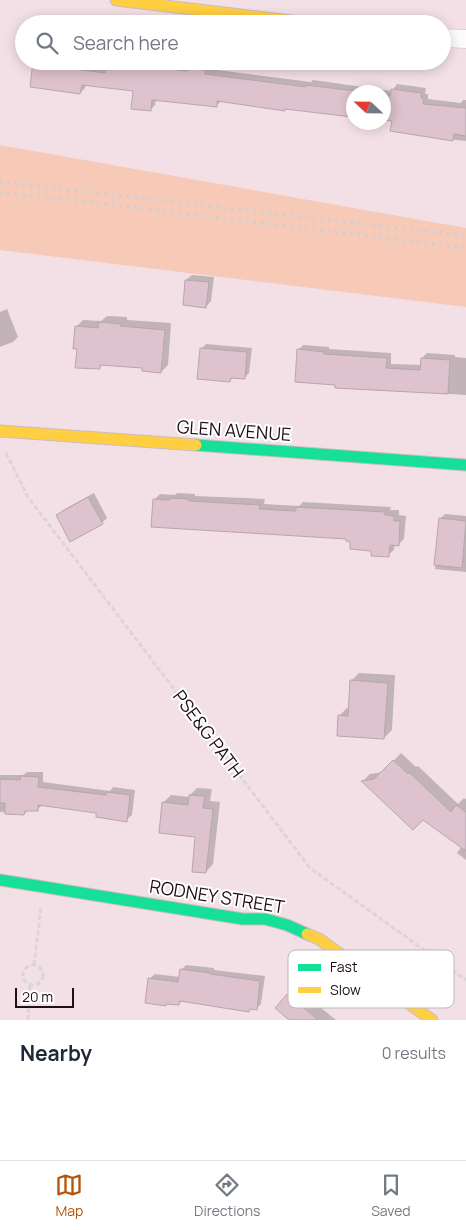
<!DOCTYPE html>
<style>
body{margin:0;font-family:Manrope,sans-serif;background:#f2f2f3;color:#1f2937}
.compass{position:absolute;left:346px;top:85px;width:45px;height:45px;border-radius:50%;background:#fff;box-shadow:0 2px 12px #0003;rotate:292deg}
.scale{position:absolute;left:15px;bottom:12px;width:59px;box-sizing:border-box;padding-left:5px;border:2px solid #1e1016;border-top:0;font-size:14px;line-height:18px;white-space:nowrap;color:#1e1016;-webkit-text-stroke:4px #fff;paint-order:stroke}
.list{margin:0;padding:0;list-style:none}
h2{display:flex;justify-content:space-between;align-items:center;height:65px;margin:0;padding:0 20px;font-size:21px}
h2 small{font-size:16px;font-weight:400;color:#747a83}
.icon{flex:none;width:28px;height:28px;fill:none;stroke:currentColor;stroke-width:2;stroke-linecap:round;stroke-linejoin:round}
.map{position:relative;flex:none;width:466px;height:1020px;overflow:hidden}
.search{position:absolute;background:#fff;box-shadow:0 2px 12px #0003;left:15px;right:15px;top:15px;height:55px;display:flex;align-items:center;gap:12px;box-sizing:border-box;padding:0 18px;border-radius:28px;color:#747a83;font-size:19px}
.sheet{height:140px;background:#fff}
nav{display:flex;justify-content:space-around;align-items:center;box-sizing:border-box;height:70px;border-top:1px solid #e0e1e3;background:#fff;font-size:14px;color:#747a83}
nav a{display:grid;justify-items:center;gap:2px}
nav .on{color:#b45309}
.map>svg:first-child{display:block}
.green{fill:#f6cab6}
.shadow{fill:#0003}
.building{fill:#dec2cd;stroke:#b7a7ad}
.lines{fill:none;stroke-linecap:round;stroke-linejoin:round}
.street-casing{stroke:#cdbcc3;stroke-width:19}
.fast-casing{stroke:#cdbcc3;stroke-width:13}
.slow-casing{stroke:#cdbcc3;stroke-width:13}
.path{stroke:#dad5d7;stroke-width:3;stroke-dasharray:5 2.5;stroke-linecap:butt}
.street{stroke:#fdfafb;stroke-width:18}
.fast{stroke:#16e098;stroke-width:11}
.slow{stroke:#ffcf43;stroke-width:11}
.rail{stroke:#d4ced0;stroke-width:4;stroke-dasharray:2.5 5;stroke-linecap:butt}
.labels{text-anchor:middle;stroke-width:4;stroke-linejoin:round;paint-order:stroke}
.street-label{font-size:18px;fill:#1e1016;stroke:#fff}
.key{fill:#fff;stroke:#bcb7b9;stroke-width:1}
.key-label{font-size:14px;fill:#1e1016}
</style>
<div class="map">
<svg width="466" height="1020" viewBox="0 0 466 1020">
<rect width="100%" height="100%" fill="#f3e0e7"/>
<path class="green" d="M0,145l466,83v79l-466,-57z"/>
<g class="shadow">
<path d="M35,61h29l42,7 1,-5 2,-2h47v1l32,4 4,-5h19l-1,8 101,13 2,-2 79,11 5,-7 29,4 -1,6h3v5l33,4 2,-3h3v41l-27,-3 -46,-18 -9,-1v-27h-30v23l-133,-14 -5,5 -60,-7 -1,6 -5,5 -16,-20 -48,-6 -1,4 -5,5z"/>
<path d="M192,275l22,2 -3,24 -5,6 -20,-27z"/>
<path d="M7,309l11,28 -5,5 -13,5v-35z"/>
<path d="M107,316l20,1v3l44,3 -3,42 -7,7 -18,-5 -40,-3 -4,4 -21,-20 -2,-21 7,-7 18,1z"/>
<path d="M206,344l46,4 -3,25 -5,5 -11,-1 -3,3 -29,-31z"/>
<path d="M303,345l26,2v2l62,4v11l31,1v-7l5,-5 28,2v2l11,1v37l-130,-8v-3l-38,-34z"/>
<path d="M94,493l13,25 -5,5 -44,-8 5,-5z"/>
<path d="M177,493l18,1v2l70,3 -1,5 35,2 4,-4 88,5 -1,3h9v5l7,1 -2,23 -5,5h-4l-1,6 -6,5 -36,-14 -4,-3 -194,-38 6,-6 15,1z"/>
<path d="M445,514l21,2v56l-31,-3 5,-50z"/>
<path d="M359,673l36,2 -3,55 -8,8 -45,-22 8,-8 2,1 2,-28z"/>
<path d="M401,753l15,14 2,-1 40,38 6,-6 2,1v61l-9,-7 5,-7 -39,-27 -60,-38 7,-7 13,-2z"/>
<path d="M27,772h16v10l67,9 3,-4 22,3 -3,25 -6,5 -28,-8 -55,-8 -6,6h-9l-4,4 -24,-2v-37h23z"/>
<path d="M197,788l15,1 -2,12 10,1 -7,62 -7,8 -9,-37 -34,-32 8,-8 19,2v-2z"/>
<path d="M186,965l28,3v2l51,6 -4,28 -5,5 -5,-1 -2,2 -67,-10 -3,4 -30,-25 6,-5 25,3 1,-7z"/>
<path d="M293,989l19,17 3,-3 21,17h-45l-14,-12z"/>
</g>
<g class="building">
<path d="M33,61h27v6l45,6 1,-11 20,2v-2l26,3v2l35,4v-7l19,2 -1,8 101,13v-2l49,6v1h-1l-2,25 -67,-8v2l-68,-10v6l-65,-7 -1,11 -20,-2 2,-18 -51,-6 -2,9 -50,-7z"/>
<path d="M391,89l30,4v5l3,1 -1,5 43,4v28l-12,-2 -1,7 -63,-10 2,-10 -8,-1v-25l6,1z"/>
<path d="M185,280l24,2 -3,26 -23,-3z"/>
<path d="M99,322l22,2 -1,2 45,4 -4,43 -19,-2v-3l-42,-3v4l-25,-1 2,-19h-4l2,-23 23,2z"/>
<path d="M200,348l47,4 -2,27 -14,-1 -1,4 -33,-3z"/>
<path d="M297,349l27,3v2l63,4 -1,10 34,2 1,-12 29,2 -2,34 -113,-6v-3l-40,-3z"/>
<path d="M88,497l15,27 -33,18 -14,-27z"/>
<path d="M170,498l19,1v2l71,4 -1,4 37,2v-4l89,5v3l9,1v5h6l-1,25 -9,-1 -1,12 -18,-1v-5l-21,-2v-7l-4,-1v-2l-195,-12 2,-28 17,1z"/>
<path d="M439,518l27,3 -4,47 -28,-3z"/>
<path d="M350,680l38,3 -4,56 -47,-3 1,-21 10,1z"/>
<path d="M393,760l15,14 1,-2 42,40 5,-7 10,7v39l-43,-31 -10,10 -52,-49 13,-2z"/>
<path d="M21,776l18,1 -1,10 68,8 1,-3 23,3 -3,27 -31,-5v-4l-58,-8v6h-13l-1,4 -19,-1v-11h-5v-24l20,1z"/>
<path d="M189,795l16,1 -2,12 10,1 -7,64 -14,-1 3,-35 -36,-4 3,-31 26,3z"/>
<path d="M180,969l30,4v1l50,7 -3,29 -7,-1 -1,3 -69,-11 -1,4 -13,-1v2l-21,-3 3,-25 30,4z"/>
<path d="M287,994l31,26h-29l-14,-12z"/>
</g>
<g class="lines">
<g class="street-casing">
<path id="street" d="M442,38l24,1"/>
</g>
<g class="fast-casing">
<g id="fast">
<path d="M196,445l270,20"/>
<path d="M0,880l243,39h22l22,6 20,9"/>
</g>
</g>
<g class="slow-casing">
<g id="slow">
<path d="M116,0l200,24"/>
<path d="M0,431l196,14"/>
<path d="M307,934l12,5 113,81"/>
</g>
</g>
<g class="path">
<path d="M6,453l22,44 282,371 156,112"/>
<path d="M34,965l7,-58"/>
<circle cx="33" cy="975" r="10"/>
<path d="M29,1020l-1,-3 2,-33"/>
</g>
<use href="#street" class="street"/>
<use href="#fast" class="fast"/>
<use href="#slow" class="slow"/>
<g class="rail">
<path d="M0,182l466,54"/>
<path d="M0,193l73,7 393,48"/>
</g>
</g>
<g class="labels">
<g class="street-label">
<text transform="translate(234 431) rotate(4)" y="6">GLEN AVENUE</text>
<text transform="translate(208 734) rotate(53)" y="6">PSE&amp;G PATH</text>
<text transform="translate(217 897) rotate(9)" y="6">RODNEY STREET</text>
</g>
</g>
<rect x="288" y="950" width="166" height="58" rx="8" class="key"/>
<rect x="298" y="964" width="23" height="7" fill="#16e098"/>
<rect x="298" y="987" width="23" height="6" fill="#ffcf43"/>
<g class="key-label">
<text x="330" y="972">Fast</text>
<text x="330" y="995">Slow</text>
</g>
</svg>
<svg class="compass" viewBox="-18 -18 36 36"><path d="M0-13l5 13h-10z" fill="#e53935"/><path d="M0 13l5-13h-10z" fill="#747a83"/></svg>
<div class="scale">20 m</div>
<div class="search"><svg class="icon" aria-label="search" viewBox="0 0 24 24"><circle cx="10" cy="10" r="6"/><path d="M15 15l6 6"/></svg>Search here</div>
</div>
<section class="sheet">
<h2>Nearby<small>0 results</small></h2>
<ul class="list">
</ul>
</section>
<nav>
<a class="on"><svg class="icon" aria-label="map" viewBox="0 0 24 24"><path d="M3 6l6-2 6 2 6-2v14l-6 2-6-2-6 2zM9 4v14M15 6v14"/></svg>Map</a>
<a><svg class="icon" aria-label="directions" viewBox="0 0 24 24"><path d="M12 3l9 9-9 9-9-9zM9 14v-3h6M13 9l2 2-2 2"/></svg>Directions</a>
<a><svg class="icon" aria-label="saved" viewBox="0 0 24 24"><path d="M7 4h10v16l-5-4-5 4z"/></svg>Saved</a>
</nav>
